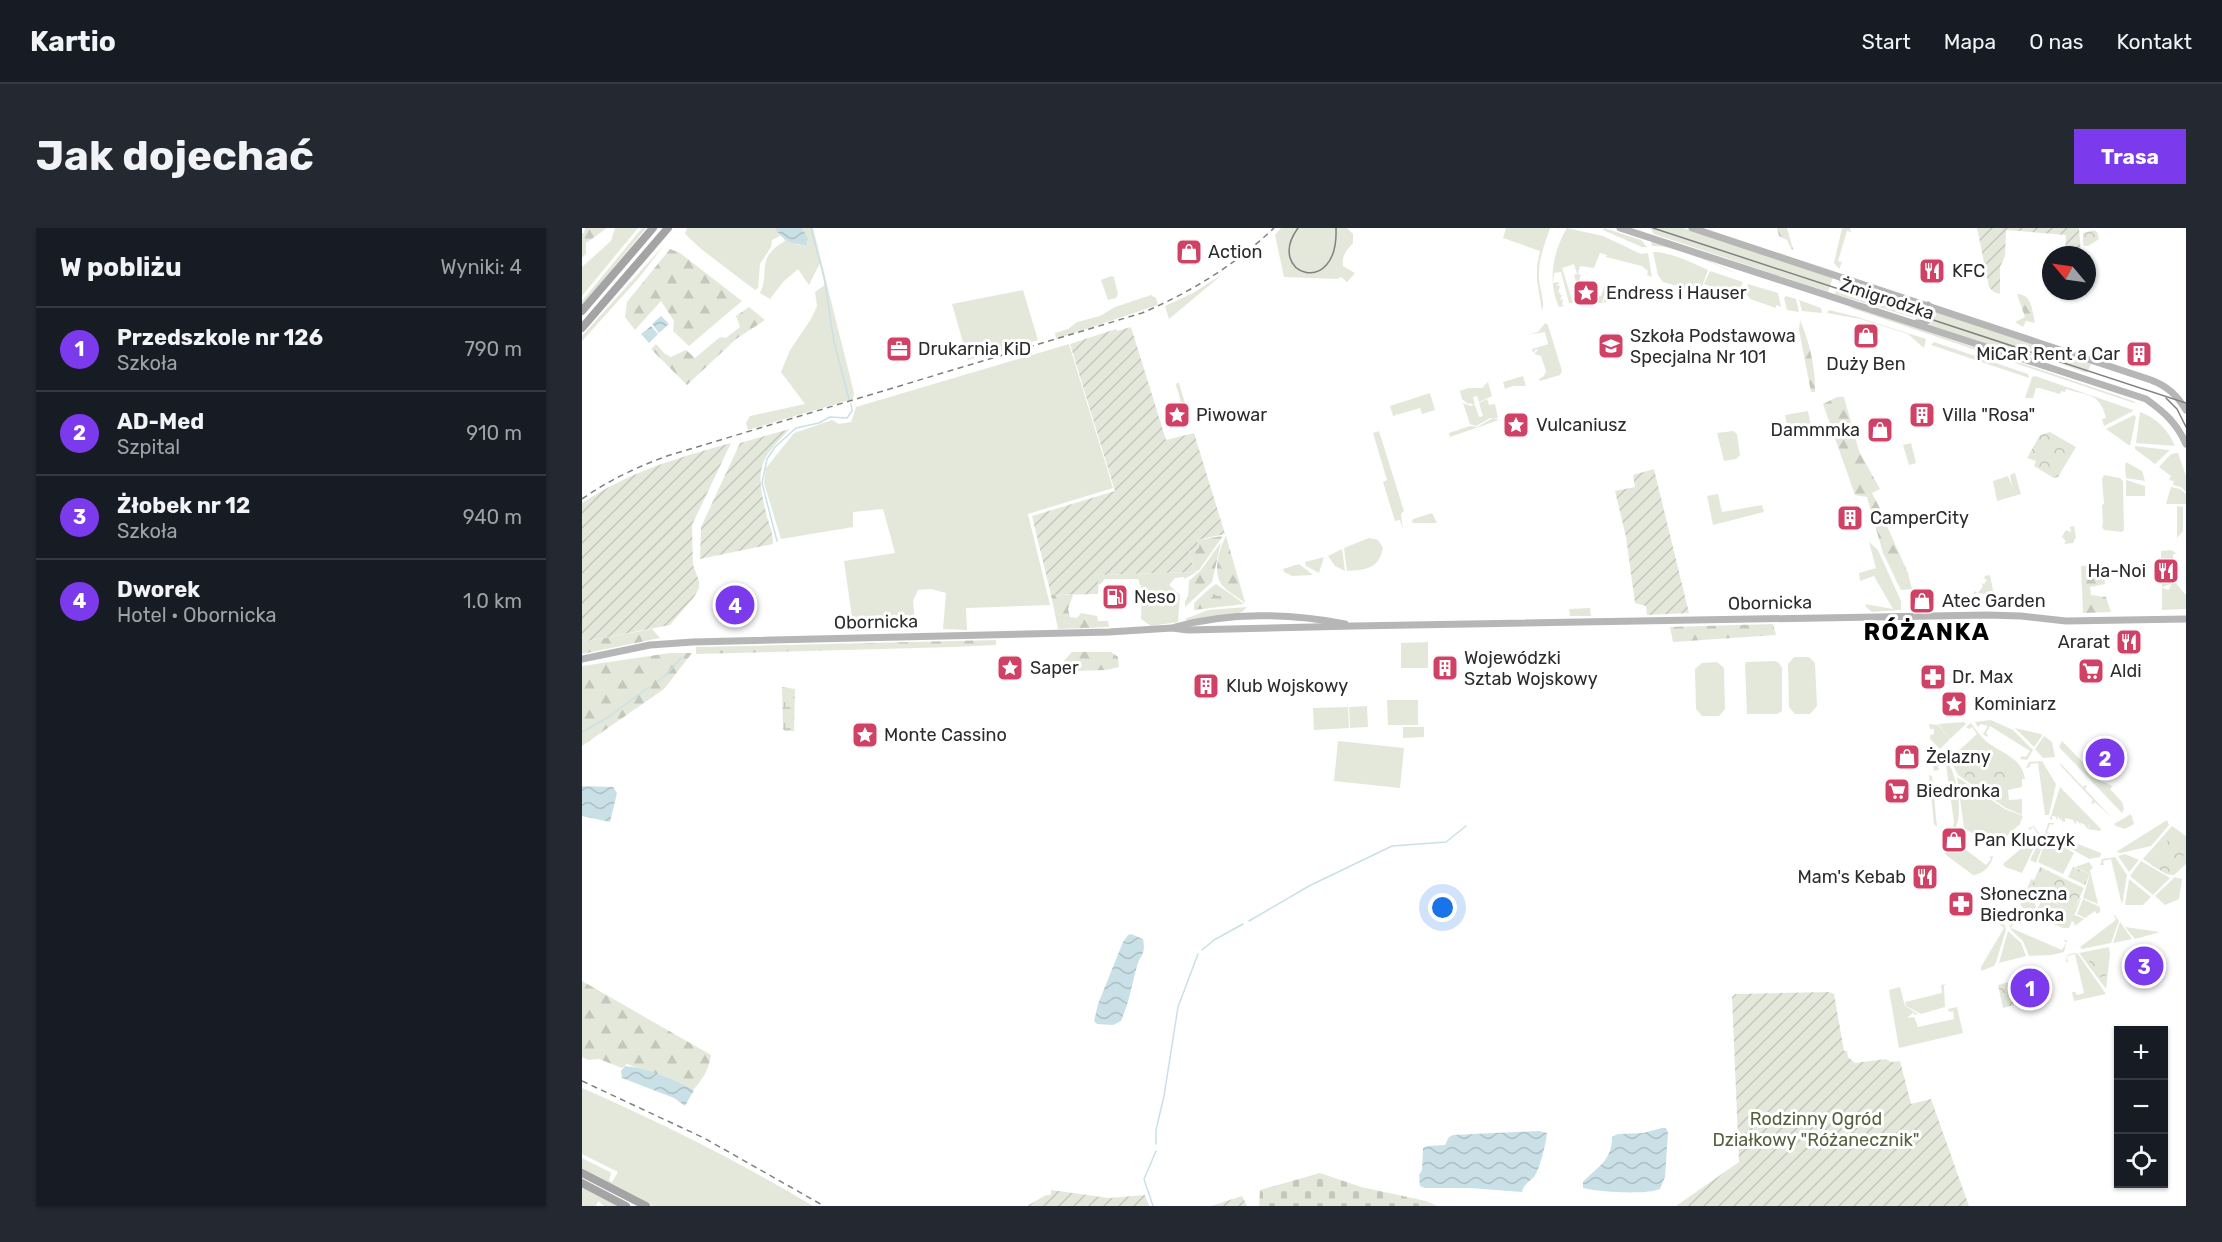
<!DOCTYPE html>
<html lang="pl">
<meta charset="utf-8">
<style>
body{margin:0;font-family:Rubik,sans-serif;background:#242831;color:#f1f3f6}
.controls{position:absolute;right:18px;bottom:18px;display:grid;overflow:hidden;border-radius:0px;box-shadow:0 2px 4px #0004}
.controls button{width:54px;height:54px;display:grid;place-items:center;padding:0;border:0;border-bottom:2px solid #363941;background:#171b24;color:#f1f3f6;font:30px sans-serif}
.compass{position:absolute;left:1460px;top:18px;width:54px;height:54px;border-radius:50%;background:#171b24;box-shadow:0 2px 4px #0004;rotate:299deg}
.you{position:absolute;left:861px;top:680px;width:21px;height:21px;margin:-15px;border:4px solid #fff;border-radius:50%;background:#1a73e8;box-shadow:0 0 0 9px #1a73e833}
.badge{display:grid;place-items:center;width:39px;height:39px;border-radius:50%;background:#7c3aed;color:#fff;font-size:20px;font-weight:700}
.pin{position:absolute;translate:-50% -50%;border:3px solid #fff;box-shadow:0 2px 6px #0006}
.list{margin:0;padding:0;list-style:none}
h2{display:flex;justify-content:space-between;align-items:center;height:78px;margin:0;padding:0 24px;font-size:26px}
h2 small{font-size:20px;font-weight:400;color:#9ea1a6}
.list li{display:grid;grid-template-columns:39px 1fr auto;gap:18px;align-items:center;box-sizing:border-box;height:84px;padding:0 24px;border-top:2px solid #363941}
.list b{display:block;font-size:22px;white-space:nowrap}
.list p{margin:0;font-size:20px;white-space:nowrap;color:#9ea1a6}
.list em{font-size:20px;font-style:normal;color:#9ea1a6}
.icon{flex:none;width:33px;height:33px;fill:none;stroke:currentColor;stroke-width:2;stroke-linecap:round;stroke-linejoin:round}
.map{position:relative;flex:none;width:1604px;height:978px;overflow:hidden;border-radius:0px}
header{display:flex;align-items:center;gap:36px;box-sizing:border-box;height:84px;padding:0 30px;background:#171b24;border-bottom:2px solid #363941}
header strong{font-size:28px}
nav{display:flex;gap:33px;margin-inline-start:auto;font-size:21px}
.intro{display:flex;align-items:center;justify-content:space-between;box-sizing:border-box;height:144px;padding:0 36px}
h1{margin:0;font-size:42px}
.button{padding:15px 27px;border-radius:0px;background:#7c3aed;color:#fff;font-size:21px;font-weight:700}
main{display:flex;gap:36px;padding:0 36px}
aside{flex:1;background:#171b24;border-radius:0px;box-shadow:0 2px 4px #0004}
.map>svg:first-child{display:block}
.grass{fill:#e4e8db}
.forest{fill:url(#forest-firs)}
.wetland{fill:url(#wetland-marsh)}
.cemetery{fill:url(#cemetery-stones)}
.park{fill:url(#park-crowns)}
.garden{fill:url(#garden-furrows)}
.water{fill:url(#water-waves)}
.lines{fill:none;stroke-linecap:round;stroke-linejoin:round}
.stream{stroke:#c9e0e6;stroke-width:1.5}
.secondary{stroke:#b6b6b6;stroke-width:7}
.primary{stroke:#a4a4a4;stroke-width:8}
.tram{stroke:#818181;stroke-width:1.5}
.rail{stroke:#818181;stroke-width:1.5;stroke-dasharray:6 4.5;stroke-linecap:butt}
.labels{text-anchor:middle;stroke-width:6;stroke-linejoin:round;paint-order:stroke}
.poi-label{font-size:18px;fill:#2c2c2c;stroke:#fff;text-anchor:start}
.street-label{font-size:18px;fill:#2c2c2c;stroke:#fff}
.park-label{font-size:18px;fill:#55613f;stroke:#fff}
.district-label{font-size:24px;font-weight:bold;letter-spacing:1.5px;fill:#000;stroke:#fff}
</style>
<header>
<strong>Kartio</strong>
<nav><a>Start</a><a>Mapa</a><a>O nas</a><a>Kontakt</a></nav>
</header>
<div class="intro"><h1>Jak dojechać</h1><a class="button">Trasa</a></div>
<main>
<aside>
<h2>W pobliżu<small>Wyniki: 4</small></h2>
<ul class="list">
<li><span class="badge">1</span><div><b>Przedszkole nr 126</b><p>Szkoła</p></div><em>790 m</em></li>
<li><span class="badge">2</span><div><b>AD-Med</b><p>Szpital</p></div><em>910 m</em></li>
<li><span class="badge">3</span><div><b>Żłobek nr 12</b><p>Szkoła</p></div><em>940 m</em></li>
<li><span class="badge">4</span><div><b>Dworek</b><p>Hotel · Obornicka</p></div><em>1.0 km</em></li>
</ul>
</aside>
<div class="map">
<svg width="1604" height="978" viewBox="0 0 1604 978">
<defs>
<pattern id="forest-firs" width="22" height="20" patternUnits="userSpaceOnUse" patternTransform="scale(1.5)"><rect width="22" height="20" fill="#e4e8db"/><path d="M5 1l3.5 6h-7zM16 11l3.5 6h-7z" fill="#c4c7bc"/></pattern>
<pattern id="wetland-marsh" width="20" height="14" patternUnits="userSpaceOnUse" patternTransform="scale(1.5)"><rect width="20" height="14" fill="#e4e8db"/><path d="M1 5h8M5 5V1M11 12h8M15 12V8" fill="none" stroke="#c4c7bc"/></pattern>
<pattern id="cemetery-stones" width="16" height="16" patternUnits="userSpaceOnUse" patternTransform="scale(1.5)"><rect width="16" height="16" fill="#e4e8db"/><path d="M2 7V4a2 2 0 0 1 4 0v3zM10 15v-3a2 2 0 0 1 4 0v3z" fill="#c4c7bc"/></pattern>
<pattern id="park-crowns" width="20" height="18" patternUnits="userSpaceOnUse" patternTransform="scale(1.5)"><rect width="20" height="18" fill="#e4e8db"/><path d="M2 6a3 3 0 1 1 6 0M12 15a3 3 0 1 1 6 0" fill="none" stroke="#c4c7bc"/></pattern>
<pattern id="garden-furrows" width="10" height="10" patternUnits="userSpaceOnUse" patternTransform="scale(1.5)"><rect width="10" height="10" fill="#e4e8db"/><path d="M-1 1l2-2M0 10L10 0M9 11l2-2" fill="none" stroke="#c4c7bc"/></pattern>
<pattern id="water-waves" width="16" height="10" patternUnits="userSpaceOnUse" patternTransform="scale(1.5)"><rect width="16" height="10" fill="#c9e0e6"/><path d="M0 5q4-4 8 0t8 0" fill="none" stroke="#adc0c5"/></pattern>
</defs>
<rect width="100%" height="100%" fill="#fff"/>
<g class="grass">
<path d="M33,0h23l-56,68v-29l29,-26z"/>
<path d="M60,0h4l-64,78v-5z"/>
<path d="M105,0h88l5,8 -8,4 -1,7 -11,17 -2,24 -3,2 -54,-41 -16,-15z"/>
<path d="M220,0h11l41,165 -1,6 -105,31 -2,-7 4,-7 55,-12 -24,-32 9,-22 21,-31 6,-13 -2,-14 10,-7 -5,-22 -11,22 -11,-16 -15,13 -13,17 -10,-6c11,-22 -6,-34 25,-52l-2,-4 15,8h9l1,-3z"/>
<path d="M699,0h66l6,6v9c-6,7 -12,13 -10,23l12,7 -8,9 -6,-5 -3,2 -54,-2 -9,-42z"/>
<path d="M924,0h44c-5,15 -11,30 -11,46 -1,12 7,27 3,37l-5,-31v-14l3,-15 -37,-13z"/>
<path d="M985,0l36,8 38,18 7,-1 4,24 -5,-2 1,-4 -6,-5 -36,-9 1,-2 -7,-2 -6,15 -14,-2 -2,8 3,1 -3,8 -2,-1 -2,-7 3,-1 -3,-10 -12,4 11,35h-4l-8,-31 -7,1 -1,10 5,-1 1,2 -3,1 4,1 -2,6 3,1 -2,2h3l-2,5 3,-1 -1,6 3,1 -6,1c-12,-25 -6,-56 8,-79z"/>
<path d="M1022,0l37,12 6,7h-5l-39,-17z"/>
<path d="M1068,0h33l150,49 -5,15 -174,-58z"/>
<path d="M1260,0h8l1,4 -4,-1 -9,30 4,1 -3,7 -5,-6z"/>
<path d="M1069,13l44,14 46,20c-22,-8 -68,-31 -89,-29z"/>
<path d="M83,16l-27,35 -56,62v-5z"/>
<path d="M1071,24c15,-1 42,12 55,18l-7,19 -8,4 -2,-3 -28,-8 -5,-7z"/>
<path d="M1128,43l33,11c-7,19 -25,7 -39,2z"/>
<path d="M641,46l-54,45 -4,-13 28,-13z"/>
<path d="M529,48l3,1 4,17 -2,4 -8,2 -7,-20z"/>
<path d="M1257,51l89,31 2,3 -3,5 -6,2 -86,-26 1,-3 24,9 3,-10 -24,-8z"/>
<path d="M1028,55l18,7 -4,1 -13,-4 -1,3 13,4v3l-3,1 -1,-3 -11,2 -1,5 -4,1z"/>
<path d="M1023,56l3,1 -6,18h-13l3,-10 9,3z"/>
<path d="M1166,56l30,9 3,14 -5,-2v3l-26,-9 -4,-6z"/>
<path d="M441,62l15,50 -70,20 -16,-56z"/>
<path d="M569,67l5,3 2,7 -102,34 -1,-6 13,-4 9,-7 23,-6 15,-9z"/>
<path d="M1204,68l10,3 3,13 -12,-2 -3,-12z"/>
<path d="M1217,72l22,8 1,5 -20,-2z"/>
<path d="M1266,79l10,1 278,94 -2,1z"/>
<path d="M1247,82l28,7 69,22 -2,9 -16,-14 -48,-15 -33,-6z"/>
<path d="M1354,84l155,52 -4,9 -35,-12 -41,-9 -82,-27 6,-7z"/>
<path d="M963,95l3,2 14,46 -2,4 -20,6 -1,-2 5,-3 2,-5 -5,-15 -7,-2 4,-4 -2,-1 -3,4 -1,-4 16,-5 -3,-12 -18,3 11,-3z"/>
<path d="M1352,114l94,32 1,4 -98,-33z"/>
<path d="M487,116l44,144 -85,26 22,91 -84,3 1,22 -24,-1 3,-36 -15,-4 -13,1 -5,11 3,29 -62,1 -10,-70 51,-8 -12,-44 -30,3v15l-72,12 -17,-56 2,-15 28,-35 38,-13 7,4 12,-2 5,-15z"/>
<path d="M941,148l3,10h-13l-8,3 -2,-7z"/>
<path d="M1453,148l98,34v1l-29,15 -2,-7 4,-1c-6,-25 -17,-22 -40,-29l-1,3 -4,-1 -1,3 -21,-6h-3l-3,10h-8l7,-21z"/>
<path d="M906,154l4,14 -13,6 -2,-6 -4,1 2,7 -3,1 -1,-2 -3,1 -6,-5 -2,-8 8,-3h14z"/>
<path d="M595,155h2l12,40 -4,-1c-5,-7 -6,-25 -11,-36z"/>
<path d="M848,165l5,17 -13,4 -2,-6 -27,8 -3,-10z"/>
<path d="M905,171l2,6 6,-1 3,14h-8l-14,8 -6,-2 -7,-21 7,3 5,-1 4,12 4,-1 -4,-13z"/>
<path d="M1226,183l3,15 -1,4 -21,5 -4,-20z"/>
<path d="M1558,184c17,6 28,18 35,34l-39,-3z"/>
<path d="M1552,187l2,2 -6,29 -24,-17z"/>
<path d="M911,190l6,2 -49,17 -1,-4 21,-7 7,1z"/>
<path d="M797,203l25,80 -3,3 2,16 -3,-10 -5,1 -12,-39 4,-2 -14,-47z"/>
<path d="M1151,203l4,3 3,21 -4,4 -12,2 -7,-28z"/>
<path d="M1329,215l5,20 -7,2 -6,-20z"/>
<path d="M1553,218l34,4h1l-15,14 -20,-15z"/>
<path d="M1593,225h3l8,23v16l-5,-5 -8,-2 1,-4 -5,-1 2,-4 -12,-9 11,-12z"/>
<path d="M1544,234l16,9 3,10 -19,-3 -1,-12z"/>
<path d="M1433,245l6,21 -24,7 -4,-20 15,-5 4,10 -2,-11z"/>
<path d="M1522,247l16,3 3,3 1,49 -2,2 -18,-2 -2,-3 1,-4 -1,-18 2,-1 -2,-25z"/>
<path d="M1544,252l19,6v10h-19z"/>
<path d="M1589,259l9,2 6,5v10h-20z"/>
<path d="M1136,266l4,18 40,-7 2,7 -51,13 -6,-29z"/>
<path d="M1595,278l6,1v24l-6,7z"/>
<path d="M850,285l5,10h-24l-1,-1 1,-3z"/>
<path d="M787,310l9,2 5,8c-4,21 -18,22 -36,23l-3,-23z"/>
<path d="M1287,314l9,8 23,51v9l-29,2 -6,-5 -1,-3 28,5 -19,-33 -14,5 -1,-8 17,-5z"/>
<path d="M760,321l3,22 -10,-5 -7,-10z"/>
<path d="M1589,322l5,3 -3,2 2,27 11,13v14l-24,1v-22l7,2 2,-6 -9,3v-9h7v-10l-8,-1v-16z"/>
<path d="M742,329l-5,16 -13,-7 -1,-4z"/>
<path d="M717,336l14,11 -21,1 -8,-4 -1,-3z"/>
<path d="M615,344l-13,7v-2l-9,1 -6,7 11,10 -2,27 -27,4 -10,-7 1,-29 -4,-11h-34l-1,3 -4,3v-10z"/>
<path d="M1408,347l4,20 -18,-2 -2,4v-6l4,2 5,-7 -2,-3 3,1 3,-4 -3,-2 1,-2z"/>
<path d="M634,356l16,11c-9,3 -18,3 -24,-5z"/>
<path d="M665,379l-5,5 -7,2 -48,7 -2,-2 23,-9z"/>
<path d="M846,414v26h-27v-25z"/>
<path d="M1212,429h15l6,6 2,43 -7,8h-15l-6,-7 -1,-43z"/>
<path d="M1193,433l4,2 3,5v43l-5,3h-30l-2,-50 1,-2z"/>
<path d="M1135,434l7,6 1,41 -6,7h-17l-6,-7 -1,-40 7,-6z"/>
<path d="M805,472h31v25h-30z"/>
<path d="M785,478l1,21 -18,1 -1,-21z"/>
<path d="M766,479l1,21 -35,2 -1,-22z"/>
<path d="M1409,492l22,10 20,20 -6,10 -7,-1 2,-3 4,1 4,-6 -40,-25 -4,7 2,2 -1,2 -4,-3 5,-8 -7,-2 -3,3 -3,-5z"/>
<path d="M1382,494l2,2 -16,15 -12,-15z"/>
<path d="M1389,495c5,7 10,14 16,19 16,12 35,16 38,37h-3v8l-14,3 1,10 13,-1v16l-16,-7 -48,-33 -7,-14 2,-5 24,-22 -5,-7 -3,2 -3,-2z"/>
<path d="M1347,496l9,1 12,14 -10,10 -10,-10v-4l4,-1v-5h-4z"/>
<path d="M821,499h21v10l-21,1z"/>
<path d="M1433,500l26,6 1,2 -8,11z"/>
<path d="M1462,508l8,6 3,15 -12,1 -8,-9z"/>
<path d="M756,513l66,7 -4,40 -66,-7z"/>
<path d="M1480,513l39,40 12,5 -3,3 12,13 2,7 -2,4 -63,-66z"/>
<path d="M1460,533l14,23 -7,31h-4l-7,-52 -8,1v3l-4,1 3,-6z"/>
<path d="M1366,535c9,12 15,50 8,64h-3l1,-5 -8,-57 -8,1 1,4 -5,1 -1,-5z"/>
<path d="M1478,535l23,24 2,-2 2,1 -2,3 27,29 -17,-16 -2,2 -2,-1 2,-3 -32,-34z"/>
<path d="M1347,547l3,1 5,51 -3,-3z"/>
<path d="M1375,549l48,32 18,7 -3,8 -21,19h-4l-1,4 -30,-19z"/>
<path d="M1478,559l41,42 -1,2 -12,-2 2,-6 -3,6 -3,-5 -4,-1 1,4 -2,-5 -3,-1v4l-3,-5 -8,-2v4l-3,-1 -1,-4v4l-3,-5 -1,4 -2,-4h-3v4l-2,-1z"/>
<path d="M1549,586l3,10 -9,5 -9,-3 -2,-2z"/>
<path d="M1585,592l2,5 -18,21 -30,7 -5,-1z"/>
<path d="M1466,595h6l-1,2 -3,-1 -3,8 54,21 -1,4 -11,2 -43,-25 -1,-3h1z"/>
<path d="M1452,598l6,9 -18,38 -17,-6 -2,-3 35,-30 -5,-7 -3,3 -2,-2z"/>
<path d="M1590,598l14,10v28l-12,11 -8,-1 -23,-15z"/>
<path d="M1460,608l4,1 -10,26 -6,-3z"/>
<path d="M1465,609l27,16 -11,21 -25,-12z"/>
<path d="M1364,610l8,3 32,24 5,-6 -2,-2 4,-1c-1,9 -11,19 -20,19l-27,-20 -3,-15z"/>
<path d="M1543,626l14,6 -10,12 -11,-16z"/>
<path d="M1533,629l12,18 -5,30 -11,-46 -8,2 1,4h-4l2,-6z"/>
<path d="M1559,633l29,17 -17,17 -23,-19z"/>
<path d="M1507,634l4,6 -3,2 8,34 -15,-6 7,-24 -15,-7z"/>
<path d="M1593,649l7,2 -3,20 -14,6 -10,-9z"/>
<path d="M1449,651l3,1 -5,11 9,4 -7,-4 5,-10 15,7 -5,11 27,12 7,-13h1l-6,16h-2l11,5 -9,7 -1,-4 -2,-1 -3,7h-6l-32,-14 8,-8 4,-9 -2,-1 -1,4 -14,-8z"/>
<path d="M1547,651l22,18 -8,8h-18z"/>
<path d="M1446,669l6,3 2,7 -8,8 -8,-11z"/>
<path d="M1501,671l17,8v5l-3,2 -2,-3 -10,7 -8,-4z"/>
<path d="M1531,685l6,8 -8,22 -29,6 -2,-2 36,-27z"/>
<path d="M1433,692l-4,8 51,22 4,-7 -2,-3h3l-3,12 -12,3 -23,1 -6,-15 -12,-11 -1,-4z"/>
<path d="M1538,694l12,17 -19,4z"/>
<path d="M1416,695l7,2 1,5 -10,32 -2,4 -13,5v-4l23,-39z"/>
<path d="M1543,699l35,5 -25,7z"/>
<path d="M1426,703l13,12 5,13 -27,7z"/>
<path d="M1527,719l1,7 -4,35 -27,-36z"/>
<path d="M1492,725l4,1 28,40 -32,7 -2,-9h3l2,3 7,-2 -9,-39 -8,2 1,6h-2l1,-7z"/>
<path d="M1364,756l-2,2 1,21 -24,7 -15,-8 -1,-4 37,-9 -1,-8z"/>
<path d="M1318,759l5,19 13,8 -4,1v-3l-7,6 7,-1 4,10 36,-8 -1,-8 -4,1 -1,-3 9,-2 6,26 -64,15 -10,-58z"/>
<path d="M0,860c80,35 156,73 231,118h-160l-71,-36v-12l28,14 1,2 -2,6 3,2 6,-10 -36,-18z"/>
<path d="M0,959l37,19h-15l-6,-5 -2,5h-14z"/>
</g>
<g class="forest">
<path d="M3,0h22l-21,15v11l-4,4v-25h2z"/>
<path d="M1195,0h10l6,21 -1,1 -5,-10 -8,-4z"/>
<path d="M88,21l10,4 62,48 -53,45 -16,-15 1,-10 -13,-20 -26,29 -10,-13 2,-15z"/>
<path d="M1435,66c15,0 15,16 18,29l-9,-2 -3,6 -8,-5 10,-5z"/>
<path d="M167,79l16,13 -29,19 -49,46 -36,-36 5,-5 9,10 6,3 15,-7 9,8 25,-21 6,1 14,-11 -4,-11z"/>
<path d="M1218,92c9,20 16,50 15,72h-4l-12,-62z"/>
<path d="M1255,169h7l15,54 21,38 -8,4 16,31 -1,2 21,47 4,16 -11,1 -18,-37 -16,-56 -12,-2 -32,-91z"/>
<path d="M641,308l-24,34 -5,2 -5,-21 10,-3 -2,-8z"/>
<path d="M644,308l19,66v1c-7,-6 -19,-12 -24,-19 -8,-14 -2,-35 5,-48z"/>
<path d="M639,314l-9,40 -27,25v-6l3,-4 1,-16 12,-11z"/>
<path d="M1521,336l2,20 -15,3 1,8 15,2 5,15 -28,1 -2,-47z"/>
<path d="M626,362l9,6 15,-1 12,9 -50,6v-7z"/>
<path d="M469,367h22l-5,14 2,8 7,1 4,-5 16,3 1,5h10l1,6 -51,2z"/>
<path d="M1008,380l1,8h-21l-1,-7z"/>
<path d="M1191,396l3,11 -103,7 -3,-15z"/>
<path d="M70,401l8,9 -78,16v-12z"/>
<path d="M414,412v5l-42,2 -258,7v-7z"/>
<path d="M490,424h39l7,5 1,10 -13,3 -29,1 -5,-5 -7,-1 -5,7 3,-10z"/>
<path d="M88,425h22l-28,36 -82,57v-80z"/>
<path d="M0,753l129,74c-2,14 -8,24 -18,35l-66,-26 -5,4 -23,-9 -11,1 -6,-3z"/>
</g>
<path class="wetland" d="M200,459l13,2 -1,42h-9l-2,-2z"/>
<path class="cemetery" d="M738,945l41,14 65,14 11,5h-178l1,-16z"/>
<g class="park">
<path d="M1512,2l3,2 2,7 -11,7h-4l-1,-2v-11z"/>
<path d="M1468,204l26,15 -18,30 -4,1 -20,-12 2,-5 -9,-3 13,-23z"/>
<path d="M1492,298l2,11 -3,6 -9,1 2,-3 -4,-4 4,-7 5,2 -1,-5z"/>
<path d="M1400,525l17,4 10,8c-1,18 -5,20 -19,31l-26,-18 5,-15z"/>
<path d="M1588,609l14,14 -2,16 -8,8 -7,-1 -16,-9z"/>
<path d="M1458,639l44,21 -11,23 -44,-20z"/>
<path d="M1491,639l17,7 -5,11 -17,-8z"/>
<path d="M1513,723l3,1 9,23 -9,3 -9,-16 1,-6z"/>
<path d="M1573,735l1,6 -5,2v3l-13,3 -4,-3 -4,1 -1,-7 4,-1 4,4 5,-1 -1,-4z"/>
<path d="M1427,754l5,23 -11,3 -5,-23z"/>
</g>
<g class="garden">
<path d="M1395,0h102l2,27h-16l1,-20 -60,-5 -1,26 -5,11v27l-6,-2 -5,-5z"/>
<path d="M549,99l35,113 28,-7 31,101 -28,6 2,8 -10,3 5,21 -95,3 -1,19 -47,1 -19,-79 83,-25 -45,-147 46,-15 1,2z"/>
<path d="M208,201c-34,34 -34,41 -23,88 3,8 6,18 6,27l-73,15 1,-32 39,-84z"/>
<path d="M149,215l-39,82 1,40 6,16v7l-5,9 -24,28 -88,17v-139c47,-31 95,-45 149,-60z"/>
<path d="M1072,241l35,144 -42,2 -1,-9 -11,-3 -9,-66 -11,-46 20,-4 -2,-12z"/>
<path d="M1247,764l5,2 10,57h3l1,6 7,6 31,-4 5,3 9,-1 11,43 20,-5 38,107h-293l63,-44 -7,-165 3,-3z"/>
<path d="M469,962l58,8 36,-3 4,11h-122l19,-11h5z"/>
<path d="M660,968l5,10h-36z"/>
</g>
<g class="water">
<path d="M193,0h27l6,11 -1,6c-12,1 -27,-6 -32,-17z"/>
<path d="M79,88l8,8 -10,9 -7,-9z"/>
<path d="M69,98l7,8 -9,9 -8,-9z"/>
<path d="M0,558l31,1 4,6 -7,29 -28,-6z"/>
<path d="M549,706l12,5c3,16 -2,14 -6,27 -5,19 -8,37 -16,55l-8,4 -16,-1 -3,-3 4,-17 25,-62 5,-7z"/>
<path d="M43,838c24,2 48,14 69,24l-9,16 -11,-8 -52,-20 -1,-7z"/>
<path d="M1080,900h4l2,5 -3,44 -5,12c-13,6 -62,3 -77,-1v-6c14,-15 29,-21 29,-45l6,-3 25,-1z"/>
<path d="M957,903l8,2c-1,10 -7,36 -13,44 -5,5 -10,7 -12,15l-52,-4h-45l-5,-2 -1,-11 3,-5 1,-22 5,-2 17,-1 4,-8 4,-2z"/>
</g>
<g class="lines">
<g class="stream">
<path d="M229,0l13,49 10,65 15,57"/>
<path d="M195,313l-15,-58 5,-24 8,-12 21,-19 23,-5 11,-6 17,1 5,-7 -1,-7"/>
<path d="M76,453l9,-7 14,-16"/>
<path d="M0,504l25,-14 42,-31"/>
<path d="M667,693l60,-35 83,-40 54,-4 20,-16"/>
<path d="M620,722l12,-10 29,-16"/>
<path d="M574,916v-14l8,-34 14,-89 20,-53"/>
<path d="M571,978l-9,-27 12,-28"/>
</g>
<g class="secondary">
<path d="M1038,0l526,171c18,13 31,24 40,45"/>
<path d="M1110,0l459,152c16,6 26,15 35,30"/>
<path d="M1334,95h8l7,-5 1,-8 -4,-5"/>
<path d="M593,399c54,-15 115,-14 170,-3"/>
<path d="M0,431l68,-14 43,-3 416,-10 63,-4 16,2 166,-4 633,-11 34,1 45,5 120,-2"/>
</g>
<g class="primary">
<path d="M0,83l71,-83"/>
<path d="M0,100l86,-100"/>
<path d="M0,945l64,33"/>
<path d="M0,955l44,23"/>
</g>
<g class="tram">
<path d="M716,0c-34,46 41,72 38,0"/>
<path d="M1071,0l533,175"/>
<path d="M1584,170l11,11 9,18"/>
</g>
<g class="rail">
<path d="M0,271c27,-19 55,-32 85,-43l475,-143c49,-21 93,-48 132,-85"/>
<path d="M0,853l122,57 120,68"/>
</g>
</g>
<defs>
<g id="shop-square" transform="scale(1.35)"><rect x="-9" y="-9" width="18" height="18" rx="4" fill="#cf4266" stroke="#fff"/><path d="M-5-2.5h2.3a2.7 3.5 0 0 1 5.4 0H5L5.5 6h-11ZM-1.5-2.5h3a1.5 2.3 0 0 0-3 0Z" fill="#fff"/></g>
<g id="restaurant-square" transform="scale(1.35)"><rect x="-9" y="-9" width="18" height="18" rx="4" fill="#cf4266" stroke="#fff"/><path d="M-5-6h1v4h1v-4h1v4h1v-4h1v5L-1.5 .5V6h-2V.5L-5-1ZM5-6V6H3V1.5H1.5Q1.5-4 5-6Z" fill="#fff"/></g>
<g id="sight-square" transform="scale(1.35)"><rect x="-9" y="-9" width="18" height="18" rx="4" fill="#cf4266" stroke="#fff"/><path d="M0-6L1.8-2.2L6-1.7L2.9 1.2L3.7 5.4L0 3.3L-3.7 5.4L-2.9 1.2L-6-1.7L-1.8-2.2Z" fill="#fff"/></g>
<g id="school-square" transform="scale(1.35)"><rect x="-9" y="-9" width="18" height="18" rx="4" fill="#cf4266" stroke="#fff"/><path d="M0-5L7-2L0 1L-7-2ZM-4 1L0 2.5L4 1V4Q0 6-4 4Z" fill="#fff"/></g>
<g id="office-square" transform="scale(1.35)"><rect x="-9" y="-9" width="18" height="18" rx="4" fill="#cf4266" stroke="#fff"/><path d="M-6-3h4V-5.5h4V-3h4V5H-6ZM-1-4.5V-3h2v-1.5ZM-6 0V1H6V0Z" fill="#fff"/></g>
<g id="building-square" transform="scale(1.35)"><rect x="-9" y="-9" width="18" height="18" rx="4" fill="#cf4266" stroke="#fff"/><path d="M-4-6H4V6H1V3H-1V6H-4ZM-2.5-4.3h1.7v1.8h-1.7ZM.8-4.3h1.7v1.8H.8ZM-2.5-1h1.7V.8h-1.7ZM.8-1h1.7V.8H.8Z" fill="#fff"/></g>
<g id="fuel-square" transform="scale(1.35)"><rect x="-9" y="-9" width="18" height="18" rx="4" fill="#cf4266" stroke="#fff"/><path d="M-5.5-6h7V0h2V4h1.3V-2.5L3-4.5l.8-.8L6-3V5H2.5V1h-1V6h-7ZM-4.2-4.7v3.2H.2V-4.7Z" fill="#fff"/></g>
<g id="supermarket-square" transform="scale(1.35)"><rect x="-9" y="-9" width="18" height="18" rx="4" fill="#cf4266" stroke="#fff"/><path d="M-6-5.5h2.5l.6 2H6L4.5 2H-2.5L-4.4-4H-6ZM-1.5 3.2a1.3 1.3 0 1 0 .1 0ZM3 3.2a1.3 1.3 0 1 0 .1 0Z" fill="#fff"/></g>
<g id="pharmacy-square" transform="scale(1.35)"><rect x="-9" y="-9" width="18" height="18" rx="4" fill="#cf4266" stroke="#fff"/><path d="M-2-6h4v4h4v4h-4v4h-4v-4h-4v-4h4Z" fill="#fff"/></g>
</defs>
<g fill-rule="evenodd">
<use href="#shop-square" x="607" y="24"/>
<use href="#restaurant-square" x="1350" y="43"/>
<use href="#sight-square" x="1004" y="65"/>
<use href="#shop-square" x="1284" y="108"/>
<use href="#school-square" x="1029" y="118"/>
<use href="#office-square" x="317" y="121"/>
<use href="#building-square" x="1557" y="126"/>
<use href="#sight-square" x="595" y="187"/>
<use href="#building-square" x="1340" y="187"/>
<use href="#sight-square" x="934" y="197"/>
<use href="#shop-square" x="1298" y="202"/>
<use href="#building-square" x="1268" y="290"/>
<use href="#restaurant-square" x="1584" y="343"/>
<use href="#fuel-square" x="533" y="369"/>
<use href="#shop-square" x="1340" y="373"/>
<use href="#restaurant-square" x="1547" y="414"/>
<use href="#sight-square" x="428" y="440"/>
<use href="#building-square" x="863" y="440"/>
<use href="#supermarket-square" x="1509" y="443"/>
<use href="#pharmacy-square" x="1351" y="449"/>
<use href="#building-square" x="624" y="458"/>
<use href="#sight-square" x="1372" y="476"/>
<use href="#sight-square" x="283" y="507"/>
<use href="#shop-square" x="1325" y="529"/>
<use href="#supermarket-square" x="1315" y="563"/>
<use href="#shop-square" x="1372" y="612"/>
<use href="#restaurant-square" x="1343" y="649"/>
<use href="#pharmacy-square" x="1379" y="676"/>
</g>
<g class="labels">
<g class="poi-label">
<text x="626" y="30">Action</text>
<text x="1370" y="49">KFC</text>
<text x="1024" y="71">Endress i Hauser</text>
<text x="1048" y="114">Szkoła Podstawowa<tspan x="1048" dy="21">Specjalna Nr 101</tspan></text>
<text x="336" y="127">Drukarnia KiD</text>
<text x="1538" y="132" text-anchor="end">MiCaR Rent a Car</text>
<text x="1284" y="142" text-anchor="middle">Duży Ben</text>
<text x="614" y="193">Piwowar</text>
<text x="1360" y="193">Villa "Rosa"</text>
<text x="954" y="203">Vulcaniusz</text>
<text x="1278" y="208" text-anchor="end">Dammmka</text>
<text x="1288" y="296">CamperCity</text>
<text x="1564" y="349" text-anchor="end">Ha-Noi</text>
<text x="552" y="375">Neso</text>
<text x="1360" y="379">Atec Garden</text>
<text x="1528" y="420" text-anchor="end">Ararat</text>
<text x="882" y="436">Wojewódzki<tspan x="882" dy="21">Sztab Wojskowy</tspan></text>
<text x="448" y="446">Saper</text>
<text x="1528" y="449">Aldi</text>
<text x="1370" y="455">Dr. Max</text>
<text x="644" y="464">Klub Wojskowy</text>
<text x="1392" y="482">Kominiarz</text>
<text x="302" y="513">Monte Cassino</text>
<text x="1344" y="535">Żelazny</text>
<text x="1334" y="569">Biedronka</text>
<text x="1392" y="618">Pan Kluczyk</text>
<text x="1324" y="655" text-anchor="end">Mam's Kebab</text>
<text x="1398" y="672">Słoneczna<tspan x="1398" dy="21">Biedronka</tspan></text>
</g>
<g class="street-label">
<text transform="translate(1305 71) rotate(18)" y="6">Żmigrodzka</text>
<text transform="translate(1188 375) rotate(-1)" y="6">Obornicka</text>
<text transform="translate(294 394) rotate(-1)" y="6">Obornicka</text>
</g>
<g class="park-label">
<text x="1234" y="897">Rodzinny Ogród<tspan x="1234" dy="21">Działkowy "Różanecznik"</tspan></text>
</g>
<g class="district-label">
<text x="1345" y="412">RÓŻANKA</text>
</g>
</g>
</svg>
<div class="controls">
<button>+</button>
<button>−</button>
<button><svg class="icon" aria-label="locate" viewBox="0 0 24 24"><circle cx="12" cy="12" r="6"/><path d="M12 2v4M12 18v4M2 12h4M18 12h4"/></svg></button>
</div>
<svg class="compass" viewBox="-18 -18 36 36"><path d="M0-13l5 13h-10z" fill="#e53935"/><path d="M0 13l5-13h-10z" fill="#9ea1a6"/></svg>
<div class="you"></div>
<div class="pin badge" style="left:1448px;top:760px">1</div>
<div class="pin badge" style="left:1523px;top:530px">2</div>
<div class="pin badge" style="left:1562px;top:738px">3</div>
<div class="pin badge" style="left:153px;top:377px">4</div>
</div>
</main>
